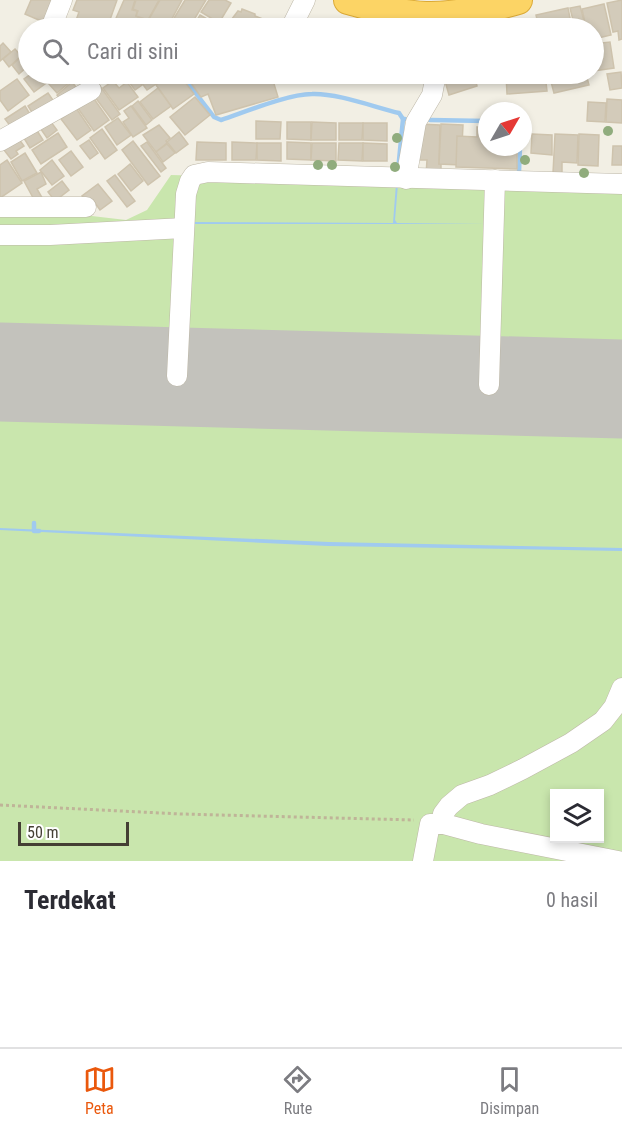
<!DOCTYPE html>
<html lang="id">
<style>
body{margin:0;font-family:"Roboto Condensed",sans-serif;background:#f7f7f7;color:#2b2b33}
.controls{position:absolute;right:18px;bottom:18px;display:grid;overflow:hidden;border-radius:0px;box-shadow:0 3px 9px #0003}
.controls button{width:54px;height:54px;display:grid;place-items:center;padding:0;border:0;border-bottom:2px solid #e1e1e2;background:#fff;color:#2b2b33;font:30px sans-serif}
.compass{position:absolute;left:478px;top:102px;width:54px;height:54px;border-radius:50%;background:#fff;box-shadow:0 3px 9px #0003;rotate:51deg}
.scale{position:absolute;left:18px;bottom:15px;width:111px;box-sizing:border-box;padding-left:6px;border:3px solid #443f34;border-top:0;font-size:16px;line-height:21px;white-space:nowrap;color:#443f34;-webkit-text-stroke:4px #fff;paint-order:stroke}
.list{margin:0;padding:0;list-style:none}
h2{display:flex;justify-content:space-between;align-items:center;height:78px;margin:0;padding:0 24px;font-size:26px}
h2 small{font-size:20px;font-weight:400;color:#7c7c81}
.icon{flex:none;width:33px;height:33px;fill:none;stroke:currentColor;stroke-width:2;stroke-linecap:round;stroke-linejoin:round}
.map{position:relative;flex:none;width:622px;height:861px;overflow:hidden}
.search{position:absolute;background:#fff;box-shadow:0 3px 9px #0003;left:18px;right:18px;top:18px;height:66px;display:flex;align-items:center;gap:15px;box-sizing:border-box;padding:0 21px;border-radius:33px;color:#7c7c81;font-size:22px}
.sheet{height:186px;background:#fff}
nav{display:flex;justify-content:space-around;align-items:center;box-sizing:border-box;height:84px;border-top:2px solid #e1e1e2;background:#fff;font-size:16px;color:#7c7c81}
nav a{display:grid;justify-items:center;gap:3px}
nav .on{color:#ea580c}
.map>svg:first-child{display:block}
.green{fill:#c9e6ad;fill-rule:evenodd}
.water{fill:#a0caef}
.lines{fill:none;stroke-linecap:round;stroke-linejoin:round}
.stream{stroke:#a0caef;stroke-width:4.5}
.runway{stroke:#c3c2bc;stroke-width:99}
.building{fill:#d3cbba;stroke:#cec3ad;stroke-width:1.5}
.minor-casing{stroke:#bdb7a7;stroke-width:21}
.highway-casing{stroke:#dba935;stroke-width:30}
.path{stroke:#bfb498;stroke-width:3;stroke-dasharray:3 3;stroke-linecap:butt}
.minor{stroke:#fff;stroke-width:20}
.highway{stroke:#fcd465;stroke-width:28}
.tree{fill:#90ac7d}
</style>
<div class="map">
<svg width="622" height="861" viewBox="0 0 622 861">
<rect width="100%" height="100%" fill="#f2efe4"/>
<g class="green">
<path d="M171,175l315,8 -3,165 -4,3 -479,-13v-126l66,1 60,7 21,-10z"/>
<path d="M622,187v168l-121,-3 -4,-4 5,-159z"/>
<path d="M0,405l622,17v439h-622zM554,794h46v44h-46z"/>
</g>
<g class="water">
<path d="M396,184h2l-3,36 2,3 90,1h-300v-2l206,1z"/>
<path d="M0,528l329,14 293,6v3l-294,-5 -328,-16z"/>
</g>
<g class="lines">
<g class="stream">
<path d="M181,74l33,43 7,3c24,-8 67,-26 91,-26 25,-1 62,13 87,19l4,6"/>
<path d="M430,120l57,1"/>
<path d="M520,147l-1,25 2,3"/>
<path d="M398,171l5,-52h2"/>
<path d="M34,523v8h5"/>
</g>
<path class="runway" d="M0,372l622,17"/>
</g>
<g class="building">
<path d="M31,0h25l-8,24 -23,-10z"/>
<path d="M77,0h40l-10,28 -17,-4 -2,4 -14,-2 5,-14 -6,-2z"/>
<path d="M124,0h11l-3,10 5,1 -1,5 11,5 -4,7h-23l-7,-3z"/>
<path d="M136,0h23l-11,20 -12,-4 2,-5 -5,-2z"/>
<path d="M160,0h22l-15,28h-23z"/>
<path d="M185,0h21l-17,28h-21z"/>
<path d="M209,0h16l6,3 -12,20 -18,-11z"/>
<path d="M622,0v39l-3,1 -1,-9 -5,1 -6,-29z"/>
<path d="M604,4l7,31 -17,4v-11h-8l-4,-19z"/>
<path d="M580,6l6,22h-11l-5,-20z"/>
<path d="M568,8l4,20h-33l-3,-13z"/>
<path d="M242,9l13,5v2l23,9 -1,3h-52l13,-17 3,1z"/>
<path d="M200,15l23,13h-31z"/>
<path d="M601,40l1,3 8,-1 4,26 -20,3v-29z"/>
<path d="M3,43l8,9 -11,9v-15z"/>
<path d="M15,49l6,7 -12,11 -6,-8z"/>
<path d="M23,55l5,6v5l-9,8 -7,-9z"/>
<path d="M621,72l1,16 -12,2 -3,-16z"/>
<path d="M31,74h19l3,4 -19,14 -10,-13z"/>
<path d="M61,74h4l6,7 -14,12 -9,-10z"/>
<path d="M123,74h11l8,11 -7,5z"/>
<path d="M144,74h9l6,8 -12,8 -9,-12z"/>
<path d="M172,74h7l15,20 -21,15 -17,-24z"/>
<path d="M192,74h79l7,23 -62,18 -8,-21 -7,3 -13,-18z"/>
<path d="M443,74h31l3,12 -28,9z"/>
<path d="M506,74h39l2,17 -40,3z"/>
<path d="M571,74h15l3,11 -35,8 -4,-15z"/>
<path d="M17,79l12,16 -21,16 -8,-11v-9z"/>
<path d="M113,81l6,7 8,-6 11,15 -19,13 -16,-22z"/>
<path d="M72,82l7,9 -15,13 -7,-9z"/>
<path d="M100,86l20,28 -8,6 -20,-27z"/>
<path d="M158,88l13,18 -18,13 -13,-17z"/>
<path d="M48,93l9,13 -21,13 -8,-13z"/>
<path d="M92,96l17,24 -15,11 -17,-24z"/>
<path d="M195,97l15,18 -25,20 -15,-18z"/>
<path d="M607,99l15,1v23l-16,-1z"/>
<path d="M138,101l14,19 -6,5 -14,-19z"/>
<path d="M588,102l18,1 -1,19 -18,-1z"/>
<path d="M25,106l8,13 -19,12 -9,-12z"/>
<path d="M131,106l16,22 -14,9 -10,-15 6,-4 -5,-7z"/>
<path d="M76,108l15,22 -14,10 -16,-21z"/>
<path d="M48,118l9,12 -10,8 -9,-13z"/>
<path d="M118,118l13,17 -14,10 -12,-18z"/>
<path d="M256,121l25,1 -1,17h-24z"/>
<path d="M287,122h24v18l-24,-1z"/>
<path d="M312,122l24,1v17h-25z"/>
<path d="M339,123h24l-1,17h-23z"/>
<path d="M363,123h24v18l-24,-1z"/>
<path d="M419,124l21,1 -1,39h2v12l-15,-1 1,-15h-9z"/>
<path d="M441,124l22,1 -2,40 -22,-1z"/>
<path d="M159,125l11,13 -4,3 1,2 -11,9 -13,-17z"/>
<path d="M34,126l9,14 -13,8 -8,-13z"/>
<path d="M477,127h10v20h30v22l-61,-2 1,-31 20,1z"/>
<path d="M102,129l15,21 -12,9 -15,-21z"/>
<path d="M179,132l9,12 -12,9 -9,-11z"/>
<path d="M58,133l9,14 -26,17 -9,-14z"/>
<path d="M532,134l20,1v20l-21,-2z"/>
<path d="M555,134l23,1 -1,28 -15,-1v12l-9,-1z"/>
<path d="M579,134l20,1 -1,31 -20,-1z"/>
<path d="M16,135l8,11 -8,5 2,3 -7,5 -10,-13z"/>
<path d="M89,140l9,13 -8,6 -10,-13z"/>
<path d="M133,141l27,35 -12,9 -26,-35z"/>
<path d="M147,142l19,26 -5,4 -20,-26z"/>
<path d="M197,142l29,1v17h-30z"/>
<path d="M232,142l25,1 -1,17h-24z"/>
<path d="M287,142l24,1v17l-24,-1z"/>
<path d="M257,143h24v18l-24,-1z"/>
<path d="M312,143h24v18l-25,-1z"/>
<path d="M339,143h24l-1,18 -24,-1z"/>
<path d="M363,143l24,1v17h-24z"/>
<path d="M167,144l8,9 -12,9 -7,-10z"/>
<path d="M613,146h9v19h-10z"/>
<path d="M71,151l12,16 -12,9 -12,-16z"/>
<path d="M25,153l12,20 -15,8 -11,-19z"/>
<path d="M7,160l15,23 -22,15v-33z"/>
<path d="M52,160l12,16 -12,9 -12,-15z"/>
<path d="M130,164l13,17 -12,10 -13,-17z"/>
<path d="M41,172l5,12 -9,5 7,12 -7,4 -13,-24z"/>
<path d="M115,175l20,26 -8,6 -20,-26z"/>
<path d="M62,181l7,9 -14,11 -7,-9z"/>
<path d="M98,184l14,17 -12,9 -7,-10 -5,4 -6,-8z"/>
</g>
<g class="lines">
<g class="minor-casing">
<g id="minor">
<path d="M51,28l11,-28"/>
<path d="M291,28l14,-28"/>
<path d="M0,141l91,-51"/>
<path d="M406,179l10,-57 16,-27 4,-21"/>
<path d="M0,207h86"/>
<path d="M0,235h50l134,-7"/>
<path d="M177,376l9,-182 4,-13 4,-6 14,-3 414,12"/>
<path d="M489,385l6,-205"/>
<path d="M441,824l2,-10 6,-8 13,-11 28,-10 33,-16 48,-26 32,-22 11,-14 8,-19"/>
<path d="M423,861l7,-37h14l37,10 137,27"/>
</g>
</g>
<g class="highway-casing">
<path id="highway" d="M348,0c26,7 51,15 78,16 31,1 62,-8 92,-16"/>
</g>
<path class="path" d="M0,805l181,9 233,6"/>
<use href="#minor" class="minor"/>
<use href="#highway" class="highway"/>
</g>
<g class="tree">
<circle cx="608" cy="131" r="5"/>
<circle cx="397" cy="138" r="5"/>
<circle cx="525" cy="160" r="5"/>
<circle cx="318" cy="165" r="5"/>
<circle cx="332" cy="165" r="5"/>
<circle cx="395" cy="167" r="5"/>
<circle cx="584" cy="173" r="5"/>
</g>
</svg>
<div class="controls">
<button><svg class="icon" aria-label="layers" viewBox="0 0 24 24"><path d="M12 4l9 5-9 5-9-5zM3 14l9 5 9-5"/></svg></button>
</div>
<svg class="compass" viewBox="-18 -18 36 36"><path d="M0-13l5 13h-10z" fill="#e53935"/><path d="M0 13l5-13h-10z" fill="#7c7c81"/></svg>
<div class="scale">50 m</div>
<div class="search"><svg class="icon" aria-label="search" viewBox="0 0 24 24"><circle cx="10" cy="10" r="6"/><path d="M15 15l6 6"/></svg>Cari di sini</div>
</div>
<section class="sheet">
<h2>Terdekat<small>0 hasil</small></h2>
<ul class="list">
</ul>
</section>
<nav>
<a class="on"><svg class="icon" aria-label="map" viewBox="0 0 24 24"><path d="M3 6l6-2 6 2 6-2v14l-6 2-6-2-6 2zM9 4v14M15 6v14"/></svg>Peta</a>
<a><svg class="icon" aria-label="directions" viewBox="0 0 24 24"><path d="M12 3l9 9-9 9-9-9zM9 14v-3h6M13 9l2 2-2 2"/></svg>Rute</a>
<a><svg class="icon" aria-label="saved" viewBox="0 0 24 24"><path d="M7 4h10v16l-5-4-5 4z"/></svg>Disimpan</a>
</nav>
